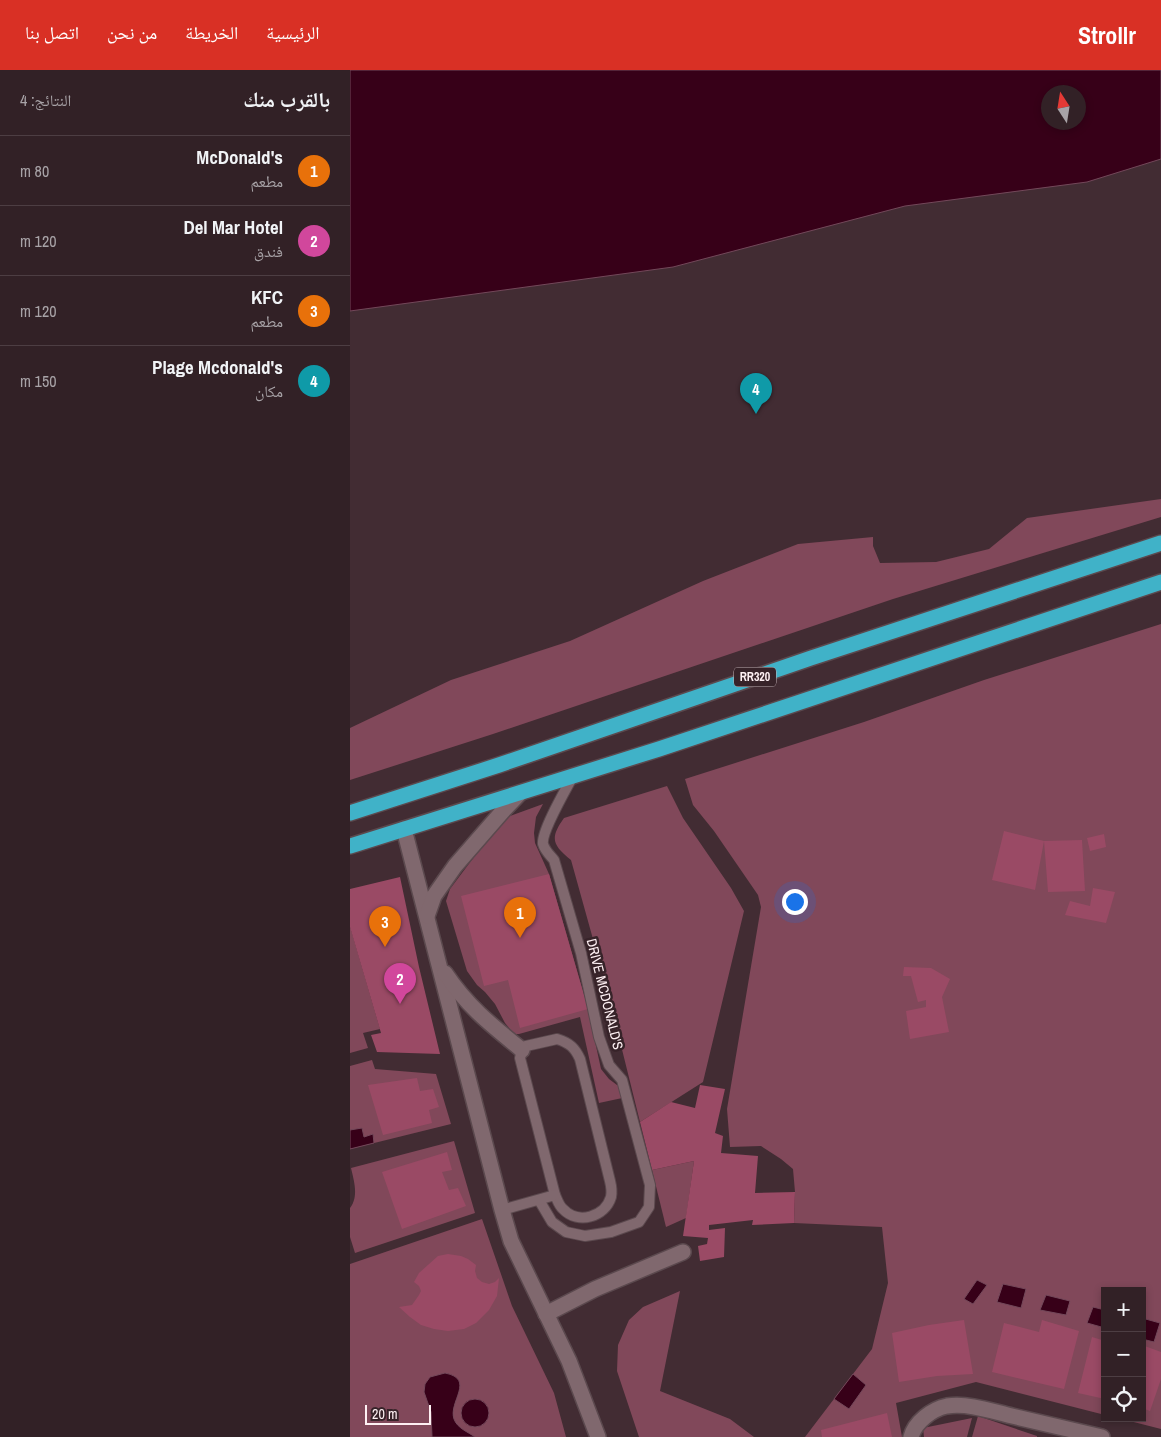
<!DOCTYPE html>
<html lang="ar">
<meta charset="utf-8">
<style>
body{margin:0;font-family:"Archivo Narrow","Noto Naskh Arabic",sans-serif;background:#3a292e;color:#f1f3f6;direction:rtl}
.controls{position:absolute;right:15px;bottom:15px;display:grid;overflow:hidden;border-radius:0px;box-shadow:0 2px 8px #0003}
.controls button{width:45px;height:45px;display:grid;place-items:center;padding:0;border:0;border-bottom:1px solid #4d3e43;background:#322126;color:#f1f3f6;font:25px sans-serif}
.compass{position:absolute;left:691px;top:15px;width:45px;height:45px;border-radius:50%;background:#322126;box-shadow:0 2px 8px #0003;rotate:348deg}
.scale{position:absolute;left:15px;bottom:12px;width:66px;box-sizing:border-box;padding-left:5px;border:2px solid #fef0f3;border-top:0;font-size:14px;line-height:18px;white-space:nowrap;color:#fef0f3;-webkit-text-stroke:4px #372329;paint-order:stroke}
.you{position:absolute;left:444px;top:831px;width:18px;height:18px;margin:-12px;border:4px solid #fff;border-radius:50%;background:#1a73e8;box-shadow:0 0 0 8px #1a73e833}
.badge{display:grid;place-items:center;width:32px;height:32px;border-radius:50%;background:#d93025;color:#fff;font-size:16px;font-weight:700}
.pin{position:absolute;translate:-50% -41px;filter:drop-shadow(0 1px 2px #0008)}
.pin::after{content:'';position:absolute;top:26px;width:18px;height:15px;background:inherit;clip-path:polygon(0 0,100% 0,50% 100%)}
.list{margin:0;padding:0;list-style:none}
h2{display:flex;justify-content:space-between;align-items:center;height:65px;margin:0;padding:0 20px;font-size:21px}
h2 small{font-size:16px;font-weight:400;color:#a8a3a7}
.list li{display:grid;grid-template-columns:32px 1fr auto;gap:15px;align-items:center;box-sizing:border-box;height:70px;padding:0 20px;border-top:1px solid #4d3e43}
.list b{display:block;font-size:19px;white-space:nowrap}
.list p{margin:0;font-size:16px;white-space:nowrap;color:#a8a3a7}
.list em{font-size:16px;font-style:normal;color:#a8a3a7}
.icon{flex:none;width:28px;height:28px;fill:none;stroke:currentColor;stroke-width:2;stroke-linecap:round;stroke-linejoin:round}
.map{position:relative;flex:none;width:811px;height:1367px;overflow:hidden;direction:ltr}
header{display:flex;align-items:center;gap:30px;box-sizing:border-box;height:70px;padding:0 25px;background:#d93025;color:#fff}
header strong{font-size:24px}
nav{display:flex;gap:28px;margin-inline-start:auto;font-size:18px}
main{display:flex}
aside{flex:1;background:#322126}
.map>svg:first-child{display:block}
.green{fill:#81485a}
.water{fill:#370018;stroke:#73485a;fill-rule:evenodd}
.building{fill:#9a4a65}
.lines{fill:none;stroke-linecap:round;stroke-linejoin:round}
.lane-casing{stroke:#5b494e;stroke-width:12}
.street-casing{stroke:#5b494e;stroke-width:18}
.highway-casing{stroke:#5b494e;stroke-width:18}
.lane{stroke:#80686e;stroke-width:10}
.street{stroke:#80686e;stroke-width:15}
.highway{stroke:#40b2c8;stroke-width:15}
.labels{text-anchor:middle;stroke-width:5;stroke-linejoin:round;paint-order:stroke}
.shield{fill:#372329;stroke:#c2b2b6;stroke-width:1}
.shield-label{font-size:12px;font-weight:bold;fill:#fef0f3}
.street-label{font-size:14px;fill:#fef0f3;stroke:#372329}
</style>
<header>
<strong>Strollr</strong>
<nav><a>الرئيسية</a><a>الخريطة</a><a>من نحن</a><a>اتصل بنا</a></nav>
</header>
<main>
<div class="map">
<svg width="811" height="1367" viewBox="0 0 811 1367">
<rect width="100%" height="100%" fill="#422c33"/>
<g class="green">
<path d="M811,429v18l-268,82 -400,135 -143,46v-52l101,-48 119,-39 133,-60 95,-37 75,-7v9l7,17 56,-1 53,-13 38,-31z"/>
<path d="M811,554v805l-43,-11h24v-127h-37v124l-129,-33 -80,21 6,34h-97l67,-88 16,-66 -6,-56 -88,-4 1,-31 -2,-23 -12,-10 -20,-13 -31,1 -3,-38 34,-202 -3,-12 -44,-64 -21,-26 -8,-26 179,-57 120,-42z"/>
<path d="M317,716l16,32 48,70 13,23 -41,171 -63,40 -32,-129 -37,-133c-18,-15 -22,-21 -7,-42z"/>
<path d="M193,734l-7,13 -2,16 1,10 14,31 39,135 13,60 8,10 8,6h6l4,12 -28,6 -19,-86 -61,17h-5l-9,-11 -10,-19 -10,-12 -8,-7 -10,-14 -21,-70 4,-12 51,-68 9,-5z"/>
<path d="M0,856l30,103 -17,4 5,15 -18,5z"/>
<path d="M22,990l3,9 61,5 15,50 -101,25v-83z"/>
<path d="M104,1071l21,72 -120,40 -5,-16v-29c9,-11 4,-27 1,-40z"/>
<path d="M344,1091l-8,57 -20,9 -14,-57z"/>
<path d="M132,1149l30,87 42,87 12,44h-216v-173z"/>
<path d="M330,1221l-20,100 70,28 24,18h-115l-22,-66 1,-26 11,-25 14,-13z"/>
<path d="M628,1346l59,20v1h-65z"/>
<path d="M622,1348l-5,19h-43l-1,-9z"/>
</g>
<g class="water">
<path d="M0,0h811v89l-74,23 -182,24 -232,61 -323,44zM698,22h30v30h-30z"/>
<path d="M12,1058l2,9 9,-3 1,9 -24,6v-19z"/>
<path d="M627,1210l10,5 -14,19 -9,-5z"/>
<path d="M653,1214l23,5 -5,19 -24,-6z"/>
<path d="M696,1225l24,6 -4,14 -26,-5z"/>
<path d="M743,1237l12,3v18l-18,-5z"/>
<path d="M792,1248l18,5 -6,19 -12,-3z"/>
<path d="M95,1303c31,6 3,29 9,46 3,9 14,13 21,18h-43l-1,-25 -7,-20 1,-8 5,-7z"/>
<path d="M503,1304l13,11 -17,24 -15,-10z"/>
<circle cx="125" cy="1343" r="14"/>
</g>
<g class="building">
<path d="M654,761l40,10 38,-1 3,51 -37,1 -4,-51 -9,49 -43,-10z"/>
<path d="M754,764l2,13 -16,4 -3,-13z"/>
<path d="M199,804l39,135 -68,19 -12,-48 -24,6 -23,-90z"/>
<path d="M50,807l19,90 21,87 -63,-2 -6,-17 10,-2 -31,-106v-38z"/>
<path d="M743,818l22,4 -9,31 -41,-8 5,-14 20,5z"/>
<path d="M554,897l27,1 19,11 -8,18 7,35 -39,7 -4,-28 20,-4v-7l-8,2 -7,-26h-8z"/>
<path d="M67,1008l3,13 13,-2 6,18 -10,3 3,13 -49,12 -15,-50z"/>
<path d="M350,1015l25,4 -10,44 8,3 -2,17 37,3 -3,37 40,-1 -1,31 -42,2 1,-5 -44,5v5l16,-2 -1,29 -24,4 -2,-15 9,-2 1,-6 -25,-2 11,-75 -42,9 -12,-48 31,-20 24,6z"/>
<path d="M97,1082l5,18 -10,2 7,18 9,-2 8,18 -64,23 -20,-57z"/>
<path d="M98,1184l13,2 7,3 8,6 -1,6 2,7 5,4 7,2 6,-2 4,-4 -2,18 -8,14 -13,13 -12,6 -16,2 -14,-2 -13,-4 -11,-8 -11,-10 13,-2 7,-10 2,-4 -2,-5 -5,-4 5,-9 19,-17z"/>
<path d="M614,1250l9,54 -36,2 -38,6 -7,-49 37,-8z"/>
<path d="M692,1250l37,11 -15,58 -72,-17 12,-49 35,9z"/>
<path d="M742,1267l13,4v58l-27,-6z"/>
<path d="M792,1275l19,7v27l-11,32 -8,-3z"/>
<path d="M537,1343l5,24h-70l-1,-7z"/>
</g>
<g class="lines">
<g class="lane-casing">
<g id="lane">
<path d="M207,969c13,4 18,9 23,20l30,122c1,4 2,11 1,16 -6,20 -33,28 -48,12 -4,-3 -6,-10 -8,-14l-35,-137 2,-8 4,-4z"/>
<path d="M189,1130l13,22 14,10 19,4 26,-4 28,-10 10,-15 1,-22 -28,-105 -13,-15 -10,-28 -18,-84 -27,-93c-4,-5 -9,-9 -11,-16 -2,-12 23,-55 30,-68"/>
<path d="M152,1140l53,-15"/>
</g>
</g>
<g class="street-casing">
<g id="street">
<path d="M54,759l98,381 9,31 58,120 29,76"/>
<path d="M77,846l7,-20 21,-30 47,-54 18,-19"/>
<path d="M95,903c22,33 46,52 77,77"/>
<path d="M196,1244l49,-25 88,-37"/>
<path d="M561,1367c4,-15 21,-28 36,-31 22,-3 44,5 65,10 30,7 60,14 90,21"/>
</g>
</g>
<g class="highway-casing">
<g id="highway">
<path d="M0,743l149,-48 312,-107 350,-115"/>
<path d="M0,776l309,-97 502,-167"/>
</g>
</g>
<use href="#lane" class="lane"/>
<use href="#street" class="street"/>
<use href="#highway" class="highway"/>
</g>
<g class="labels">
<rect class="shield" x="384" y="597.5" width="42" height="19" rx="4"/>
<g class="shield-label">
<text x="405" y="611">RR320</text>
</g>
<g class="street-label">
<text transform="translate(255 924) rotate(76)" y="5">DRIVE MCDONALD'S</text>
</g>
</g>
</svg>
<div class="controls">
<button>+</button>
<button>−</button>
<button><svg class="icon" aria-label="locate" viewBox="0 0 24 24"><circle cx="12" cy="12" r="6"/><path d="M12 2v4M12 18v4M2 12h4M18 12h4"/></svg></button>
</div>
<svg class="compass" viewBox="-18 -18 36 36"><path d="M0-13l5 13h-10z" fill="#e53935"/><path d="M0 13l5-13h-10z" fill="#a8a3a7"/></svg>
<div class="scale">20 m</div>
<div class="you"></div>
<div class="pin badge" style="left:170px;top:868px;background:#e8710a">1</div>
<div class="pin badge" style="left:50px;top:934px;background:#d1479c">2</div>
<div class="pin badge" style="left:35px;top:877px;background:#e8710a">3</div>
<div class="pin badge" style="left:406px;top:344px;background:#0f9aa8">4</div>
</div>
<aside>
<h2>بالقرب منك<small>النتائج: 4</small></h2>
<ul class="list">
<li><span class="badge" style="background:#e8710a">1</span><div><b>McDonald's</b><p>مطعم</p></div><em>80 m</em></li>
<li><span class="badge" style="background:#d1479c">2</span><div><b>Del Mar Hotel</b><p>فندق</p></div><em>120 m</em></li>
<li><span class="badge" style="background:#e8710a">3</span><div><b>KFC</b><p>مطعم</p></div><em>120 m</em></li>
<li><span class="badge" style="background:#0f9aa8">4</span><div><b>Plage Mcdonald's</b><p>مكان</p></div><em>150 m</em></li>
</ul>
</aside>
</main>
